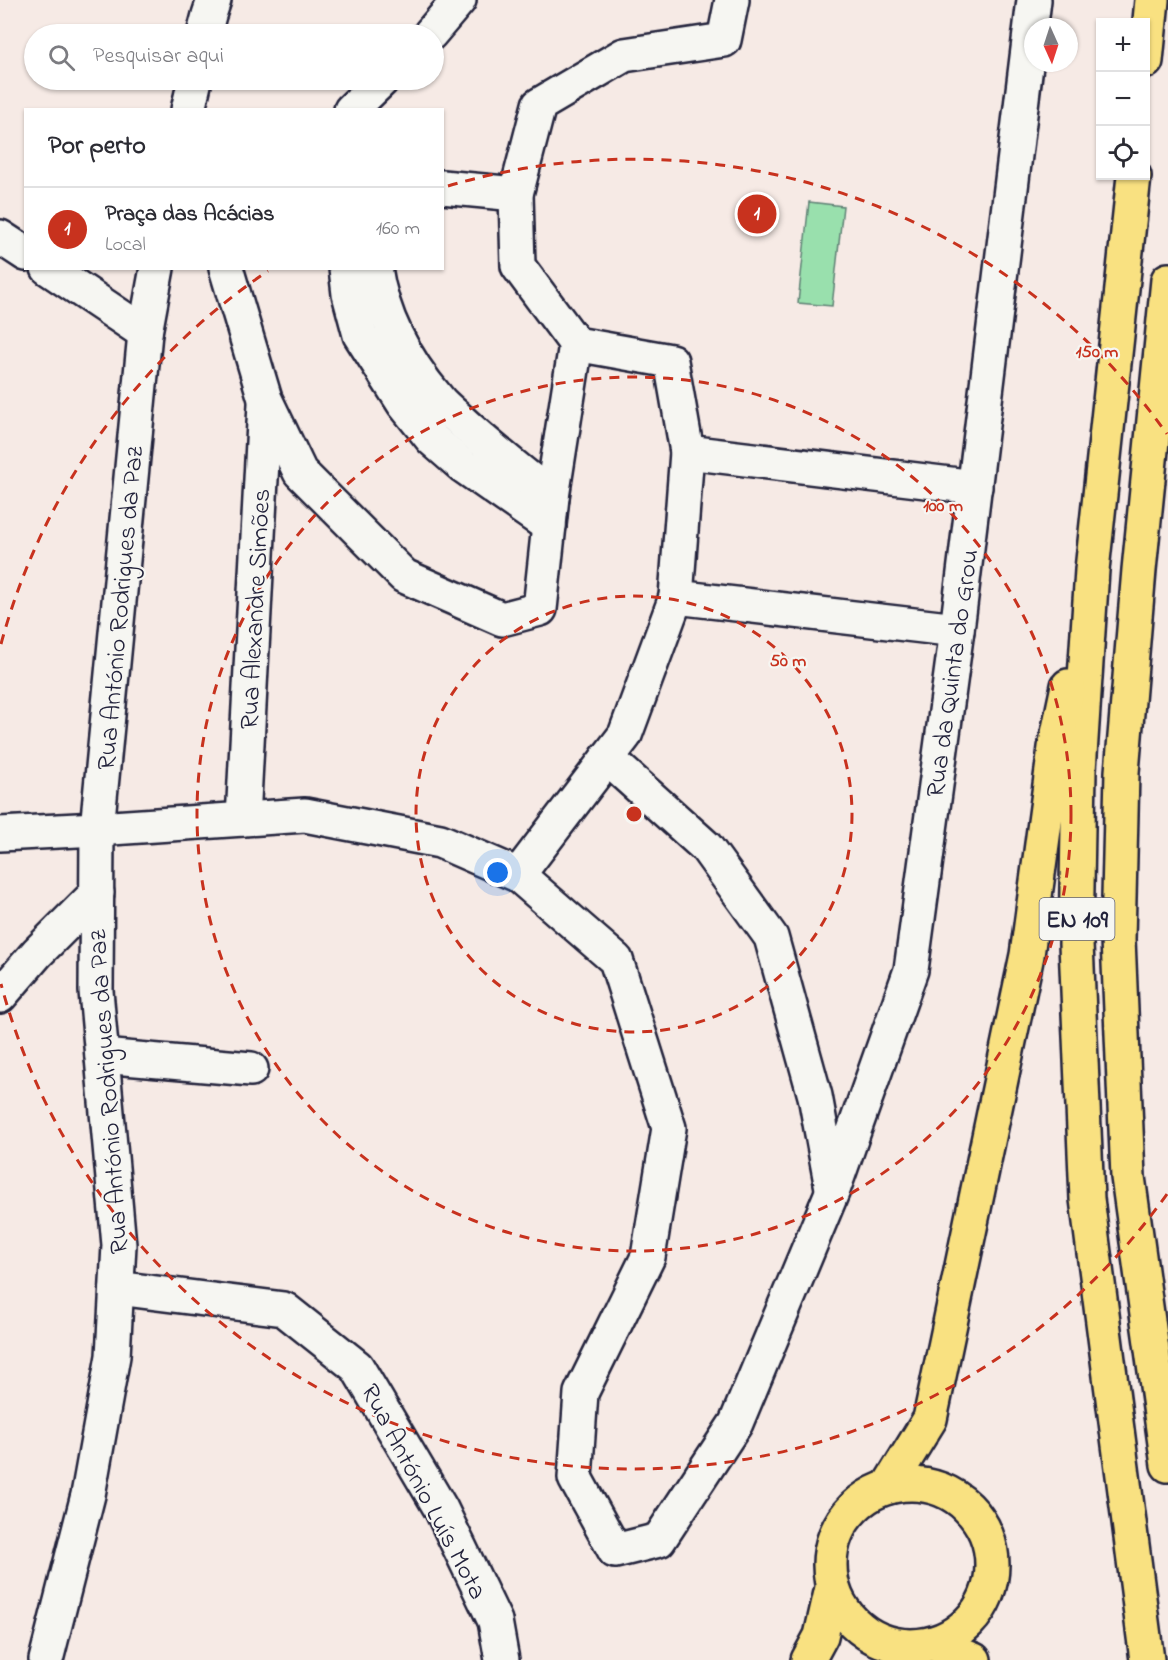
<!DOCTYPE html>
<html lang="pt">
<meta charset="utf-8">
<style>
body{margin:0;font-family:"Indie Flower",sans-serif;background:#f7f7f7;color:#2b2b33}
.controls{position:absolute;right:18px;top:18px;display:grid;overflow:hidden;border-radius:0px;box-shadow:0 2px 4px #0004}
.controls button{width:54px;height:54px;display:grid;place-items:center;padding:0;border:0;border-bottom:2px solid #e1e1e2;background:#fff;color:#2b2b33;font:30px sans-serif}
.compass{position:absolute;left:1024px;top:18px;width:54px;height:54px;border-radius:50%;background:#fff;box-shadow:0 2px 4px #0004;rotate:177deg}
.you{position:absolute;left:498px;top:873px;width:21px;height:21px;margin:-15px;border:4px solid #fff;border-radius:50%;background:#1a73e8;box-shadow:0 0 0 9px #1a73e833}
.badge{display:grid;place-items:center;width:39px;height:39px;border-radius:50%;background:#c8321e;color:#fff;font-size:20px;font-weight:700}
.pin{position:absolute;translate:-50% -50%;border:3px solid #fff;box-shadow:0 2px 6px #0006}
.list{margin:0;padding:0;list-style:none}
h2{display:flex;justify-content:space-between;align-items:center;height:78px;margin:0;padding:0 24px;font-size:26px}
h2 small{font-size:20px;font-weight:400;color:#7c7c81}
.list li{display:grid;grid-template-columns:39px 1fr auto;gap:18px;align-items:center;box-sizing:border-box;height:84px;padding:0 24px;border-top:2px solid #e1e1e2}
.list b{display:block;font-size:22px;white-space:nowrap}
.list p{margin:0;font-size:20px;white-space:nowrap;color:#7c7c81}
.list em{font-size:20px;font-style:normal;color:#7c7c81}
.icon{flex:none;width:33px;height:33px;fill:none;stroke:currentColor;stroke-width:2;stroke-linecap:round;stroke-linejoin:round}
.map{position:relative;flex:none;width:1168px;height:1660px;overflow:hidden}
.search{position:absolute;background:#fff;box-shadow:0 2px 4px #0004;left:24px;top:24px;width:420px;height:66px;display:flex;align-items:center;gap:15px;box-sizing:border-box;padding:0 21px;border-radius:33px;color:#7c7c81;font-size:22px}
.panel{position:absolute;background:#fff;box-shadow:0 2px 4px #0004;left:24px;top:108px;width:420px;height:162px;border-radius:0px}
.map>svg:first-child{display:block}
.green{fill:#99e0ad;stroke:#5e8174;stroke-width:1.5}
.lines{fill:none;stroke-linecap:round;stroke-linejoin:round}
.minor-casing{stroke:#22223b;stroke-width:38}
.major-casing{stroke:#22223b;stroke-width:38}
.minor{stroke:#f6f6f2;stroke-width:33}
.major{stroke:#f9e181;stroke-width:33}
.ring{fill:none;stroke:#c8321e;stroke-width:3;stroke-dasharray:10 8}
.labels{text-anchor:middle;stroke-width:4.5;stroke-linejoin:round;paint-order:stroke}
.shield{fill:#f6f6f2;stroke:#626272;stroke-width:1.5}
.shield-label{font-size:24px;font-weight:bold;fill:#22223b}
.street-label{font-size:26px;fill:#22223b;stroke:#f6f6f2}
.centre{fill:#c8321e;stroke:#f6f6f2;stroke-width:3}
.ring-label{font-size:18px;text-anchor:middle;font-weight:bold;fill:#c8321e;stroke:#f6f6f2;stroke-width:4.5;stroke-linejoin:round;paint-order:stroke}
</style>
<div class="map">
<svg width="1168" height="1660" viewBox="0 0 1168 1660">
<rect width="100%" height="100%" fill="#f6eae5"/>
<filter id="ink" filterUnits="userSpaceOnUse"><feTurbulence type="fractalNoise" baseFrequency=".0167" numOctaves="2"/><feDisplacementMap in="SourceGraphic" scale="12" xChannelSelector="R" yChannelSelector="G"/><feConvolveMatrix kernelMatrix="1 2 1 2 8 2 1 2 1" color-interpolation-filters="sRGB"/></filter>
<g filter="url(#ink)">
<path class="green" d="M809,202l34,4 -11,100 -34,-3z"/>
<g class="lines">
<g class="minor-casing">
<g id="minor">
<path d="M204,34l5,-19 5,-15"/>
<path d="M430,34l29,-34"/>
<path d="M188,110l7,-30"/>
<path d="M351,110l31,-30"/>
<path d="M442,187l74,7"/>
<path d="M0,237l26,17"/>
<path d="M48,268l97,65"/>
<path d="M226,268l39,131 35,73 104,104 98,43 38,-10 12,-112 24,-153"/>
<path d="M346,268l3,26 11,41 44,69 28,35 31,27 86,60"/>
<path d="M375,268c7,49 31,93 63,131 6,8 15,14 23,22 29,27 60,51 91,76"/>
<path d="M687,452l288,35"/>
<path d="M676,597l281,33"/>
<path d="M607,758l99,89 65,90 44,159 17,92"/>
<path d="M243,819l22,-415"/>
<path d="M0,834l97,-5 208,-14 135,26 78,34 98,85 53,168 -21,129 -67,136 -6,85 40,73 44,-11 77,-117 97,-233 78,-220 46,-340 77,-630"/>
<path d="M518,875l107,-140 51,-138 11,-145 -16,-91 -95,-17 -58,-78 -2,-72 23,-89 85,-50 100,-15 8,-40"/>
<path d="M0,996l37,-43 60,-60"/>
<path d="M102,1056l149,13"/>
<path d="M117,1288l167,21 73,58 84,142 54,112 7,39"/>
<path d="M46,1660l42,-165 25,-139 6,-111 -23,-254 1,-162 48,-496 12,-65"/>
</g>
</g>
<g class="major-casing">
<g id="major">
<path d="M1146,61l6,-61"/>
<path d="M1134,176l-42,394 -13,200 -3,174 11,255 60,461"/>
<path d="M1168,280l-29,290 -17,202 -4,167 10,238 40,288"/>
<circle cx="911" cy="1565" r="81"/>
<path d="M888,1487l42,-68 97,-464 28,-207 13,-62"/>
<path d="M934,1644l40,16"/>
<path d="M808,1660l13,-24 11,-48"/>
</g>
</g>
<use href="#minor" class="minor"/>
<use href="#major" class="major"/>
</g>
</g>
<g class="ring">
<circle cx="634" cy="814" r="218"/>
<circle cx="634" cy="814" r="437"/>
<path d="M1167 1194A655 655 0 0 1 1 984M1 644A655 655 0 0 1 268 271M448 186A655 655 0 0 1 1167 434"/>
</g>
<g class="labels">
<rect class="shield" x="1039.5" y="898" width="75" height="42" rx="4.5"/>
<g class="shield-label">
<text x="1077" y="927">EN 109</text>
</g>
<g class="street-label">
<text transform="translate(119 608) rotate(-85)" y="9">Rua António Rodrigues da Paz</text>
<text transform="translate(254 609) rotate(-87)" y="9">Rua Alexandre Simões</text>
<text transform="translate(951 673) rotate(-82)" y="9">Rua da Quinta do Grou</text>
<text transform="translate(107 1092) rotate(-94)" y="9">Rua António Rodrigues da Paz</text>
<text transform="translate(425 1491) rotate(62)" y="9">Rua António Luís Mota</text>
</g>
</g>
<circle cx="634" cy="814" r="9" class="centre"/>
<g class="ring-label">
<text x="1097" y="357">150 m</text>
<text x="943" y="511">100 m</text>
<text x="788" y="666">50 m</text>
</g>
</svg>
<div class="controls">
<button>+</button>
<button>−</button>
<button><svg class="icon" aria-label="locate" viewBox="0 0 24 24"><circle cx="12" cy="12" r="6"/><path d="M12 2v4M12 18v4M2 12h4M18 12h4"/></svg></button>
</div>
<svg class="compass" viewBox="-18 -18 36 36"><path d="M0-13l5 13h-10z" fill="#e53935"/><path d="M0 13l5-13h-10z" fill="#7c7c81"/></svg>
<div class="you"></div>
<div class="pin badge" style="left:757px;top:214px">1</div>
<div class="search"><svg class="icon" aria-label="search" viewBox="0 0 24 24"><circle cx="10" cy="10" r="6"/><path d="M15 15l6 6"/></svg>Pesquisar aqui</div>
<section class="panel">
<h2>Por perto<small></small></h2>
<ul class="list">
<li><span class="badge">1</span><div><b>Praça das Acácias</b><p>Local</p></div><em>160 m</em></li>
</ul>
</section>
</div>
